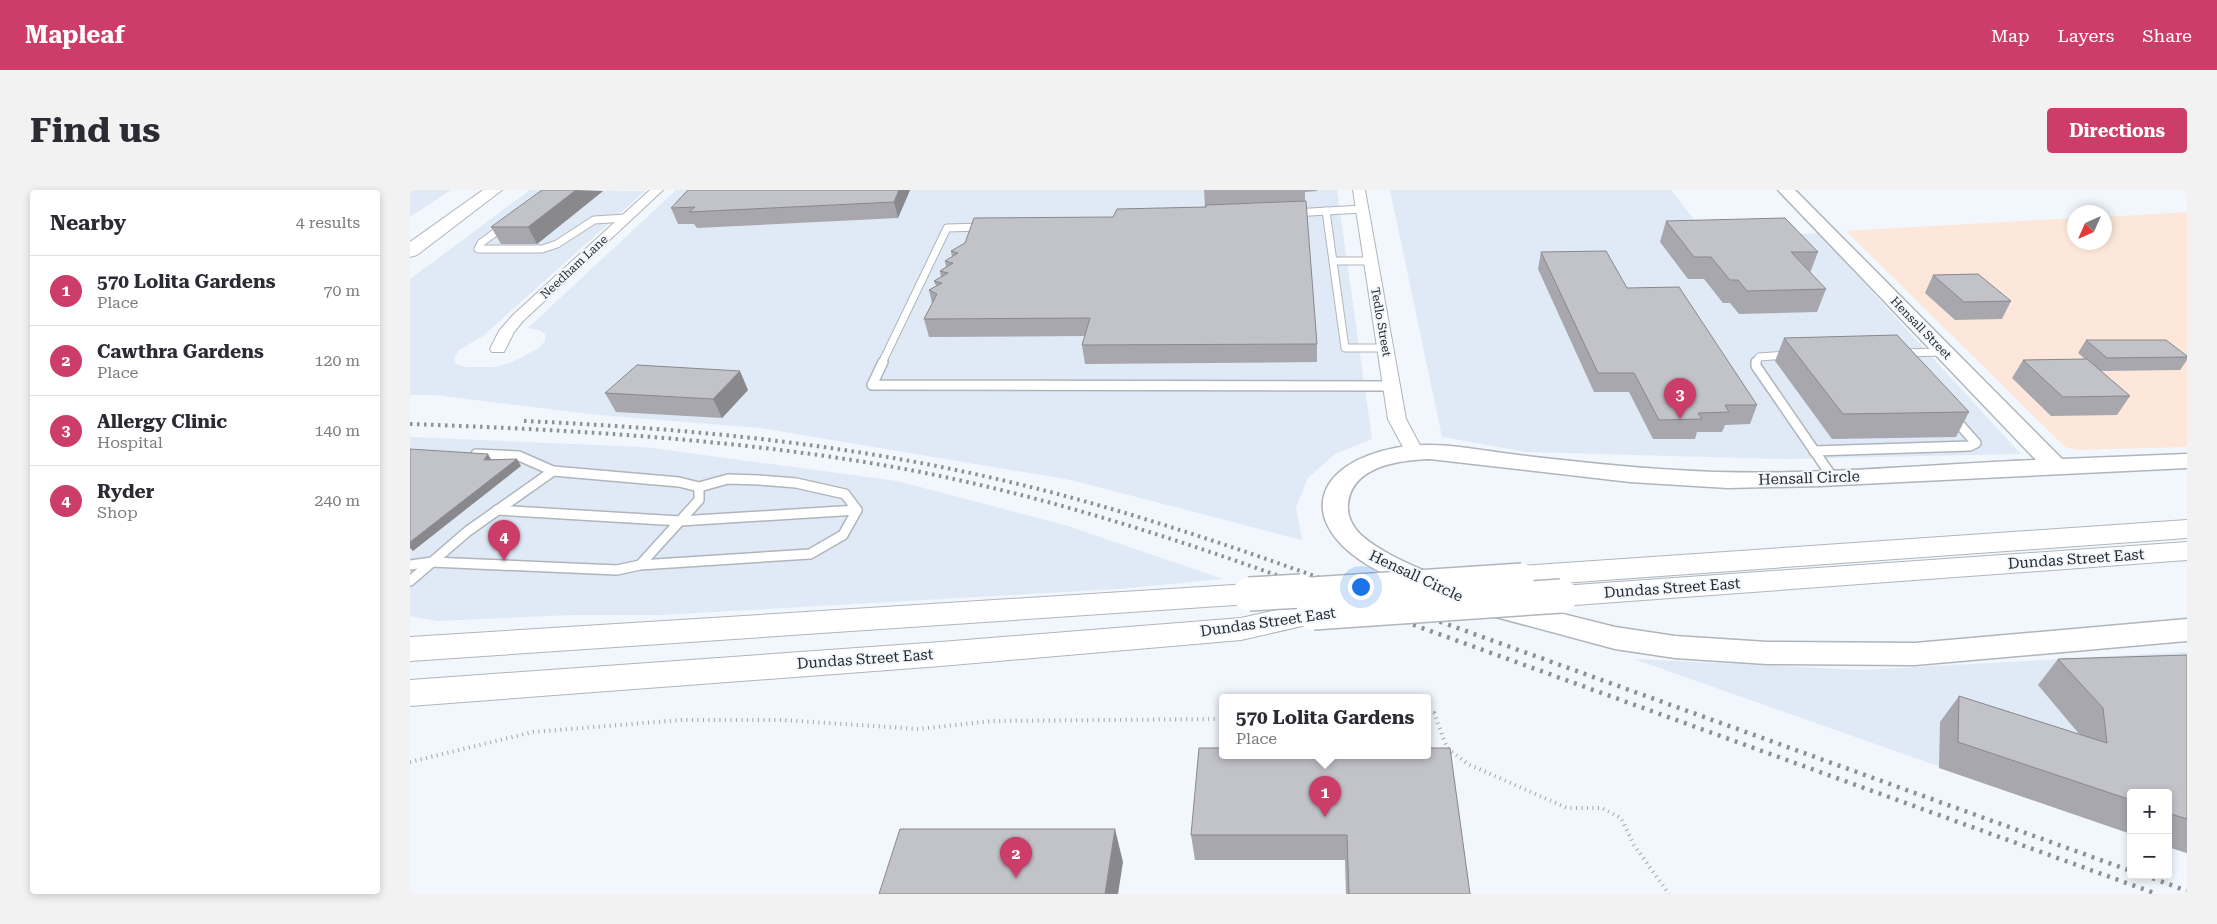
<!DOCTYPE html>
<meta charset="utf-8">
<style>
body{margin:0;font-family:"Roboto Serif",serif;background:#f2f2f3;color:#2b2b33}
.controls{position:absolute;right:15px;bottom:15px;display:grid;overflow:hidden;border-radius:5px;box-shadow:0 2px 8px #0003}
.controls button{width:45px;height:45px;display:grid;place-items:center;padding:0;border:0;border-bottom:1px solid #e1e1e2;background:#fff;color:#2b2b33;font:25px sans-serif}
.compass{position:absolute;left:1657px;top:15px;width:45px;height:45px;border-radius:50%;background:#fff;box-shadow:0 2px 8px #0003;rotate:225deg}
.you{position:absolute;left:950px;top:396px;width:18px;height:18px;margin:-12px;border:4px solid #fff;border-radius:50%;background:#1a73e8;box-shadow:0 0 0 8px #1a73e833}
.badge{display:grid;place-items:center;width:32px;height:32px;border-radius:50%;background:#cc3e69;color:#fff;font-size:16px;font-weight:700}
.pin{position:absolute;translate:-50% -41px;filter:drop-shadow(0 1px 2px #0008)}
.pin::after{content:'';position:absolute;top:26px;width:18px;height:15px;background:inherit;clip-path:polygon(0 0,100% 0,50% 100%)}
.popup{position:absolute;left:809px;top:504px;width:212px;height:65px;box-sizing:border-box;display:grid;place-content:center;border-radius:5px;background:#fff;filter:drop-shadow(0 1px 4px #0005);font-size:16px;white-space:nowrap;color:#7c7c81}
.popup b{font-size:19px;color:#2b2b33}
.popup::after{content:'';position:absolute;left:50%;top:100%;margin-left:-10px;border:10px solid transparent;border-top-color:#fff}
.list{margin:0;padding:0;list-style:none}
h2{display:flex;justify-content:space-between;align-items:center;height:65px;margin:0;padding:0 20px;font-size:21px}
h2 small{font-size:16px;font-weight:400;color:#7c7c81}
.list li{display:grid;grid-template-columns:32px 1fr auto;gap:15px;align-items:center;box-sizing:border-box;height:70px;padding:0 20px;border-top:1px solid #e1e1e2}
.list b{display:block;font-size:19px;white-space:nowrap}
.list p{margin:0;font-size:16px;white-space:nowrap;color:#7c7c81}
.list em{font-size:16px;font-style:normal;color:#7c7c81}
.map{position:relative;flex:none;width:1777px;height:704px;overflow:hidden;border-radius:5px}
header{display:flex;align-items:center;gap:30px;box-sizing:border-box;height:70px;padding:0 25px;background:#cc3e69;color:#fff}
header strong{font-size:24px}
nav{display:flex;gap:28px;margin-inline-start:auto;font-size:18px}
.intro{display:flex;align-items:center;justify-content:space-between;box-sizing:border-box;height:120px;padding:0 30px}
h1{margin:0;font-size:35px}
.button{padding:12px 22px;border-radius:5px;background:#cc3e69;color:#fff;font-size:18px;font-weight:700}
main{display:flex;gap:30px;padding:0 30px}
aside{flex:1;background:#fff;border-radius:5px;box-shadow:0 2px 8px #0003}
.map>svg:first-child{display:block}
.commercial{fill:#fde7da}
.built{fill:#dfeaf6}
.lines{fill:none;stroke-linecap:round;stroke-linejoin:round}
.service-far1-casing{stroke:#b0b5bb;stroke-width:9}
.service-casing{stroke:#b0b5bb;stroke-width:12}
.minor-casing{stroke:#b0b5bb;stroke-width:2}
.tertiary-casing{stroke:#b0b5bb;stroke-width:3}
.secondary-casing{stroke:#b0b5bb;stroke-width:2}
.primary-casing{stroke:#b0b5bb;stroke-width:2}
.path{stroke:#a2a6aa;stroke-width:4;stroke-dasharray:1 4.5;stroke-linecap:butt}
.service-far1{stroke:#fff;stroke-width:7}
.service{stroke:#fff;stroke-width:9}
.minor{fill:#fff;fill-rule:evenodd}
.tertiary{fill:#fff;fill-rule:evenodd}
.secondary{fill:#fff;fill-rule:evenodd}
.primary{fill:#fff;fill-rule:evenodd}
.rail-far1{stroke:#8d9195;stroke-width:4;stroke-dasharray:2.5 4.5;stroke-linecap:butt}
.rail{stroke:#8d9195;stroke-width:4.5;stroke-dasharray:3 6;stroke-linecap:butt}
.primary-bridge-far1-casing{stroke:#b0b5bb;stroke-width:28;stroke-linecap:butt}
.primary-bridge-casing{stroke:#b0b5bb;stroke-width:36;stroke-linecap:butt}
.primary-bridge-far1{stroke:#fff;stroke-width:25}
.primary-bridge{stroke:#fff;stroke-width:33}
.wall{fill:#a7a7ad}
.shaded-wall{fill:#88888d}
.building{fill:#c2c2c9;stroke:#88888d}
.labels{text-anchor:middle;stroke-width:4;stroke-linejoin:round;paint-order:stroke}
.far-street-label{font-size:12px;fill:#282a2c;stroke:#f1f7fd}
.street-label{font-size:15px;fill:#282a2c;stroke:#f1f7fd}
</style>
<header>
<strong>Mapleaf</strong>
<nav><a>Map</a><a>Layers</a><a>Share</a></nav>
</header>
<div class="intro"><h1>Find us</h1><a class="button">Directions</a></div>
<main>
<aside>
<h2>Nearby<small>4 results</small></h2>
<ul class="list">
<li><span class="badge">1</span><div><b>570 Lolita Gardens</b><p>Place</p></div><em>70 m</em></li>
<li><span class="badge">2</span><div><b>Cawthra Gardens</b><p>Place</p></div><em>120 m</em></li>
<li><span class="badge">3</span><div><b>Allergy Clinic</b><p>Hospital</p></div><em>140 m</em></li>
<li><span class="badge">4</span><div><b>Ryder</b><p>Shop</p></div><em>240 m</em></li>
</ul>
</aside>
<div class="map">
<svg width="1777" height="704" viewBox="0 0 1777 704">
<rect width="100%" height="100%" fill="#f1f7fd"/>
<path class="commercial" d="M1777,22v235l-110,3 -12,-3 -219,-216 228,-13v24h30l1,-25z"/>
<g class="built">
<path d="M0,0h41l-41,27z"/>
<path d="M120,0l115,1 -162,145 -24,14 -5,8 2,6 9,3h30l17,-5 27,-14 6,-7v-7l-6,-4 -11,-2 148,-138h661l35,249 -37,15 -27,24 -12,29 6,33 -231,-60 -311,-52 -162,-13 -164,-20h-24v-116z"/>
<path d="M980,0h281l38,49 109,-6 203,221 -237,5 -258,-7 -84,-15z"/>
<path d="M0,247l234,10 253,34 168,44 158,54 -105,10 -457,26h-89l-135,6 -27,-5z"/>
<path d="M1777,462v202l-19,-7v-54h-37v41l-497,-175 229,11z"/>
</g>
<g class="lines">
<g class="service-far1-casing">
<g id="service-far1">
<path d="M916,21l19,137h41"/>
<path d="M883,23l69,-4"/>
<path d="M94,36l-23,17 -3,6h64l15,-5 37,-24 33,-2"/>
<path d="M923,71h37"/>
<path d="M1491,163l44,-1"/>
<path d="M472,173l65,-135 37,-1"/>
<path d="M1346,173l3,-6 30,-2"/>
</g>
</g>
<g class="service-casing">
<g id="service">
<path d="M473,172l-11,23 520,1"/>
<path d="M1346,172v4l77,112"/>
<path d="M1404,261l156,-5 6,-3 -24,-27"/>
<path d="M87,320l183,11 177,-11"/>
<path d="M0,375l22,-3 185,8 23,-5 170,-11 33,-19 14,-25 -12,-16 -49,-11 -37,-3 -31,-1 -29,8 -20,-5 -126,-11 -34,-15 -43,-2"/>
<path d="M230,375l59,-65v-13"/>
<path d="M0,391l58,-50 85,-60"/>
</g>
</g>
<g class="minor-casing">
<g id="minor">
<path d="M240,0h13l-140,131 -9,11 -10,20h-12l-2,-3 9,-18 14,-16z"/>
<path d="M943,0h12l41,229 17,32 -3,4 -6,1 -6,-1 -3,-4 -17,-32z"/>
</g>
</g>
<g class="tertiary-casing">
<g id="tertiary">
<path d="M1368,0h17l267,269 125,-5v14l-367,18 -92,2 -98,-6 -200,-23c-31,1 -79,7 -82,46 -1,12 5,22 13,30 24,21 56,32 85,45l4,7 -4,7c-3,1 -6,2 -9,2 -11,1 -55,-23 -66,-29 -76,-45 -58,-103 24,-119 41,-8 82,2 123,7 52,6 105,12 158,15 120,8 241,-5 360,-10z"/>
<path d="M1081,406l124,31 60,9 92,6 148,1 272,-24v22l-272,24 -148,-1 -92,-6 -60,-9 -134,-36 -4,-7 4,-7z"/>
</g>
</g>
<g class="secondary-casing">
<path id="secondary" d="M73,0h19l-85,65 -7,2v-15z"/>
</g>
<g class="primary-casing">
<g id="primary">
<path d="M1777,330v18l-665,48 -10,-3 -4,-7 4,-7 10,-3z"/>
<path d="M1777,352v18l-626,46 -10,-3 -5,-7 5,-7 10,-3z"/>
<path d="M839,394l10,3 5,7 -5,7 -10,3 -839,57v-24z"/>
<path d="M903,412l11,3 4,8 -4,8 -83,19 -300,26 -531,40v-26l531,-38 300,-24z"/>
</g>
</g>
<g class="path">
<path d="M1018,523h6l13,35 21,16 99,44h35l19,10 13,27 35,49"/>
<path d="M0,572l123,-30 148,-12h101l137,9 73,-8 230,-2"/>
</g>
<use href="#service-far1" class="service-far1"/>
<use href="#service" class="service"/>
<use href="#minor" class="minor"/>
<use href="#tertiary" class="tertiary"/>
<use href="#secondary" class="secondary"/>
<use href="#primary" class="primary"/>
<g class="rail-far1">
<path d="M114,231c159,7 318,22 473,58 123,28 243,70 362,113"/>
<path d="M0,234c166,6 331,15 495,45 143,27 282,73 418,123"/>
</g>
<g class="rail">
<path d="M910,401l837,303"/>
<path d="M945,401l776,280"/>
<path d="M1734,685l43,16"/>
</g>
<g class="primary-bridge-far1-casing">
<path id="primary-bridge-far1" d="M872,402l240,-16"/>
</g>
<g class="primary-bridge-casing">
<g id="primary-bridge">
<path d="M839,404l52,-3"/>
<path d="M903,423l248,-17"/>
</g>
</g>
<use href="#primary-bridge-far1" class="primary-bridge-far1"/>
<use href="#primary-bridge" class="primary-bridge"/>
</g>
<g class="wall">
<path d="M278,0h222l-12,28 -201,10 -3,-4h-16l-7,-16z"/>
<path d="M794,0h113v1l-12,1v9l12,143v18l-232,2 -3,-19 3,-9 -156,1 -5,-18 8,-16 -3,-13 7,-4 -2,-5 7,-4 -1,-6 6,-4 -1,-6 7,-4 -1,-6 254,-44z"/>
<path d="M193,1l-66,53h-36l-10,-17z"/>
<path d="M1256,31l152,31 -8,21 16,16 -9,23 -78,2 -9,-11h-7l-19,-24h-16l-28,-37z"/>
<path d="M1131,62l86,36 130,117 -7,19 -25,1 -3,7h-25l-2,7h-42l-24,-47h-35l-56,-123z"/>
<path d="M1523,85l78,26 -9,18 -47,1 -30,-27z"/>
<path d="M1374,148l185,74 -13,25 -124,2 -57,-78z"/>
<path d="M1676,150l101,16v4l-7,10 -79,1 29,25 -13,19 -66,1 -39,-38 11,-18 62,-1 -7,-6z"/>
<path d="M338,200l-26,28 -106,-6 -11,-19z"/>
<path d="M1777,465v198l-19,-6v-54h-37v41l-192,-66 1,-46 19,-26 121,39 -42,-50 20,-26z"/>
<path d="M1040,558l20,146h-124l-1,-34h-150l-4,-25z"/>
</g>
<g class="shaded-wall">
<path d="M166,0l27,1 -66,53 -9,-17z"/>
<path d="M489,0h11l-12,28 -4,-16z"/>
<path d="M330,181l8,19 -26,28 -9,-19z"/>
<path d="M78,264l4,7 -8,-1z"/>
<path d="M107,269l4,7 -108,85 -3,-3v-6z"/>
<path d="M705,639l8,33 -5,32h-13z"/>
</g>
<g class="building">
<path d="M132,0h34l-48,37h-37z"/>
<path d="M278,0h211l-5,12 -205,10 6,-5 -24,1z"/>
<path d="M896,11l11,143 -235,1 8,-27 -166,1 13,-25 -8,-4 13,-7 -8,-2 14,-8 -8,-2 13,-8 -8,-2 13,-8 -7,-2 14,-8 9,-25 139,-1 4,-8 89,-2v-2z"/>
<path d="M1375,28l33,34h-27l35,37 -79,2 -9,-11h-8l-19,-23h-17l-28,-36z"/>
<path d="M1196,61l21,37 52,-1 78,118h-32l4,7 -31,1 4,6 -43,1 -25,-47h-36l-57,-121z"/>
<path d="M1568,84l33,27 -47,1 -31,-27z"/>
<path d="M1487,145l72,77 -126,2 -59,-76z"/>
<path d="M1676,150h80l21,16v1l-80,1z"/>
<path d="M1677,169l43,37 -67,1 -40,-37z"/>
<path d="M227,175l103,6 -27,28 -108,-6z"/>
<path d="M0,259l78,5 -4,6 33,-1 -107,83z"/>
<path d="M1777,465v164l-19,-6v-20h-37v7l-173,-58 1,-46 148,47 -4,-35 -45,-49z"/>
<path d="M789,558h23v8h206v-8h22l20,146h-121l-2,-59h-156z"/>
<path d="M490,639h215l-10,65h-226z"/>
</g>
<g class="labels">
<g class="far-street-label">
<text transform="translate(164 77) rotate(-43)" y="4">Needham Lane</text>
<text transform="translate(971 132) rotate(80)" y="4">Tedlo Street</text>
<text transform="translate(1511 138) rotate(46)" y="4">Hensall Street</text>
</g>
<g class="street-label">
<text transform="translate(1399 288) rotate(-2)" y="5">Hensall Circle</text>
<text transform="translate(1666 369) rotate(-4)" y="5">Dundas Street East</text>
<text transform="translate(1006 386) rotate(25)" y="5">Hensall Circle</text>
<text transform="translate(1262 398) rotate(-4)" y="5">Dundas Street East</text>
<text transform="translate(858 432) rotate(-8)" y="5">Dundas Street East</text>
<text transform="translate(455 469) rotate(-4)" y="5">Dundas Street East</text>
</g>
</g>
</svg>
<div class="controls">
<button>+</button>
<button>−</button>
</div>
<svg class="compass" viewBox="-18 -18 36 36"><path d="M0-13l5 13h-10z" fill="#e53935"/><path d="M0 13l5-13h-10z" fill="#7c7c81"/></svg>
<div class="you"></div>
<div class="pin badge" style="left:915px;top:627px">1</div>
<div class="popup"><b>570 Lolita Gardens</b>Place</div>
<div class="pin badge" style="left:606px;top:688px">2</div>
<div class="pin badge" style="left:1270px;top:229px">3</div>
<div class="pin badge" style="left:94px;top:371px">4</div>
</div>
</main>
